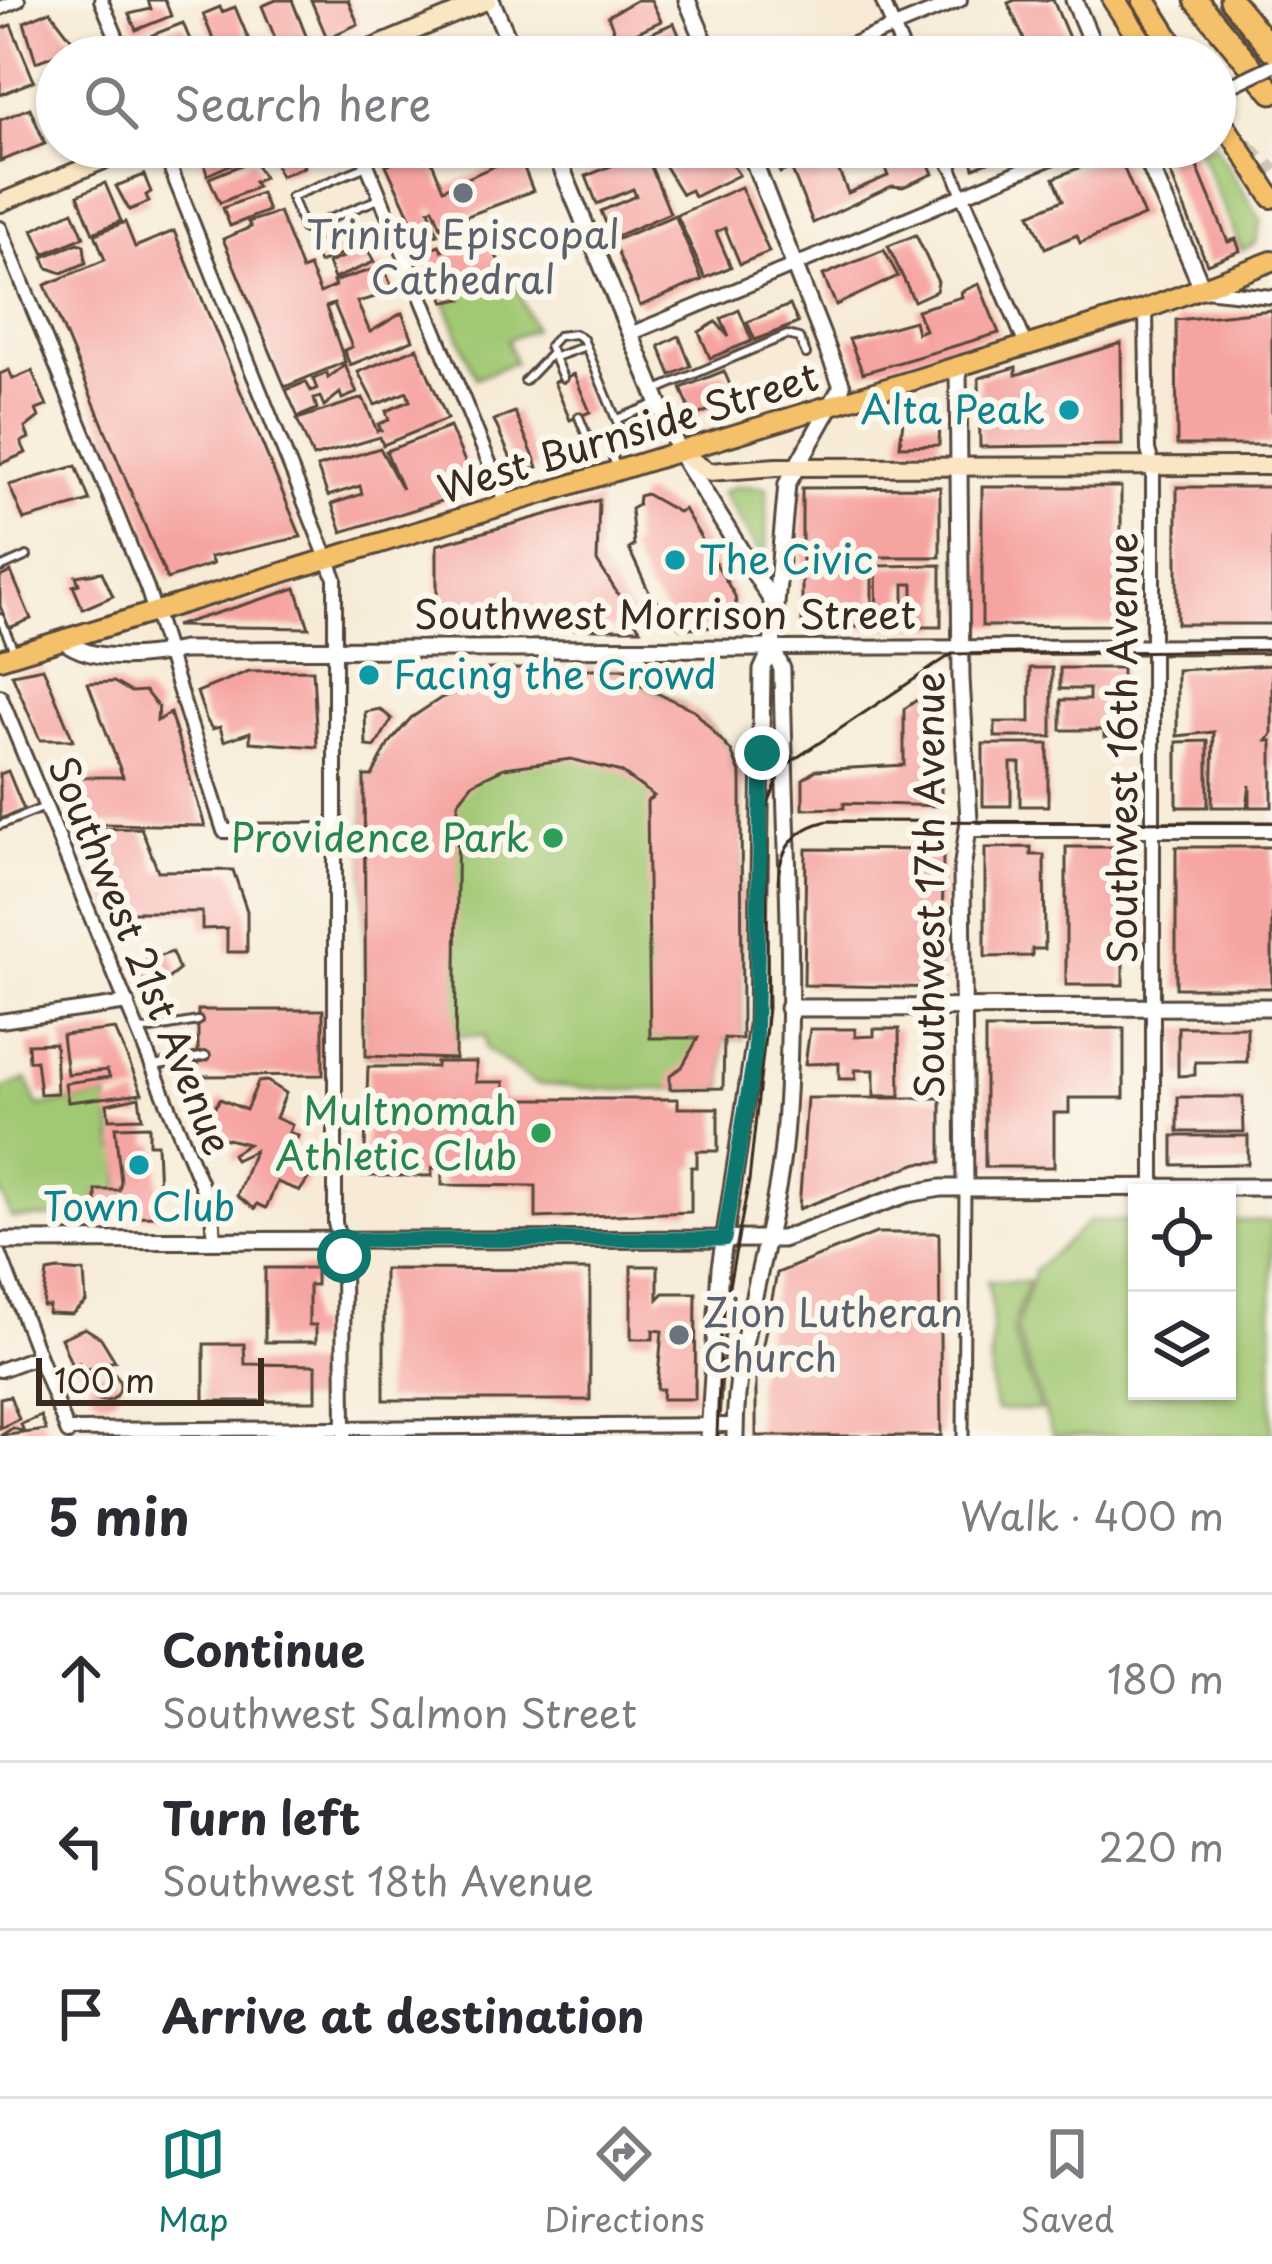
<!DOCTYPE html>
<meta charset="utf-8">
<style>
body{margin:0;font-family:"Playpen Sans",sans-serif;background:#f2f2f3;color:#2b2b33}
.controls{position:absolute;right:36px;bottom:36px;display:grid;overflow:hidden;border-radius:0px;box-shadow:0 3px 9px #0004}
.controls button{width:108px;height:108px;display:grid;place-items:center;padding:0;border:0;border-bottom:3px solid #e1e1e2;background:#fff;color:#2b2b33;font:60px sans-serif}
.scale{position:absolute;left:36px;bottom:30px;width:228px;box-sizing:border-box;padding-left:12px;border:6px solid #3b2a1e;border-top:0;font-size:33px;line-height:42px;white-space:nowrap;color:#3b2a1e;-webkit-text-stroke:9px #fbf7ec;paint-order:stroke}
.stop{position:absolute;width:36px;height:36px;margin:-27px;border:9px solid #0f766e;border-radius:50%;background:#fff}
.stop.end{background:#0f766e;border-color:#fff;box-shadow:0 3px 12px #0008}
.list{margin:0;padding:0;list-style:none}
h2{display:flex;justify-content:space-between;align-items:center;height:156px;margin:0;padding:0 48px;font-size:51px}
h2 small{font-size:39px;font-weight:400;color:#7c7c81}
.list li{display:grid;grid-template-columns:78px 1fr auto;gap:36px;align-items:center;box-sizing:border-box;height:168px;padding:0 48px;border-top:3px solid #e1e1e2}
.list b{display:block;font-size:45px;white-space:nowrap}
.list p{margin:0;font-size:39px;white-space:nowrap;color:#7c7c81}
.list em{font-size:39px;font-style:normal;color:#7c7c81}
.icon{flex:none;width:66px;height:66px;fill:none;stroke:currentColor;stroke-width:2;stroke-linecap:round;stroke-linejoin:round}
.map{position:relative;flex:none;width:1272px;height:1436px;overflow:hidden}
.search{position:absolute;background:#fff;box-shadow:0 3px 9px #0004;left:36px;right:36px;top:36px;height:132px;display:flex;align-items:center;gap:30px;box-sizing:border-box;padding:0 42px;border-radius:66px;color:#7c7c81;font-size:45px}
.sheet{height:660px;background:#fff}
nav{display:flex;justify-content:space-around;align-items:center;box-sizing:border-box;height:168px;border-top:3px solid #e1e1e2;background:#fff;font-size:33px;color:#7c7c81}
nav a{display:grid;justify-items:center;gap:6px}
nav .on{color:#0f766e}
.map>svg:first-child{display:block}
.green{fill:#a1c873;stroke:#6e7948;stroke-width:3}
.building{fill:#f6a4a2}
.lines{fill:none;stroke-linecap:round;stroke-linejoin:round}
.motorway-tunnel{stroke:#d1c4b2;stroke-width:21;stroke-dasharray:21 10;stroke-linecap:butt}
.service-casing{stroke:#57473a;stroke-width:12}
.pedestrian-casing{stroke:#57473a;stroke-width:15}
.minor-casing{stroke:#57473a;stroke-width:18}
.tertiary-casing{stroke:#57473a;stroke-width:21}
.secondary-casing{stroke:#57473a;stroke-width:22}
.primary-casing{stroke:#57473a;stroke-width:24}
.motorway-casing{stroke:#57473a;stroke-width:27}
.service{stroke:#fff;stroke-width:6}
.pedestrian{stroke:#fff;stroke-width:9}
.minor{stroke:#fff;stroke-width:12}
.tertiary{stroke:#fff;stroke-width:15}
.secondary{stroke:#fbe6c3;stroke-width:16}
.primary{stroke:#f4c16a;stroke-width:18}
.motorway{stroke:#f4c16a;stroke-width:21}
.tram{stroke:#3b2a1e;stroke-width:3}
.minor-bridge-casing{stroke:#57473a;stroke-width:18;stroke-linecap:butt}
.minor-bridge{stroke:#fff;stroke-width:12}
.route{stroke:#0f766e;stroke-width:15}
.worship-dot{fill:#6b7280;stroke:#fbf7ec;stroke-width:4.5}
.culture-dot{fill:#0f9aa8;stroke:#fbf7ec;stroke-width:4.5}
.leisure-dot{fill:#2e9e5b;stroke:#fbf7ec;stroke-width:4.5}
.labels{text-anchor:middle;stroke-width:12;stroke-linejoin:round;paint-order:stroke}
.worship-label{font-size:39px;fill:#5b616d;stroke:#fbf7ec}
.culture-label{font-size:39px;fill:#0d838f;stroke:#fbf7ec;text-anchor:start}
.street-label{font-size:39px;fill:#3b2a1e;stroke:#fbf7ec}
.leisure-label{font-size:39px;fill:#27864d;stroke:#fbf7ec;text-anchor:end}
</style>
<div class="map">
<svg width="1272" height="1436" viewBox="0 0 1272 1436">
<rect width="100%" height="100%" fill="#fbf7ec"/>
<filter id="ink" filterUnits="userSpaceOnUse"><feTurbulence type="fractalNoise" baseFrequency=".00833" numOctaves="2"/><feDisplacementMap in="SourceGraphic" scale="24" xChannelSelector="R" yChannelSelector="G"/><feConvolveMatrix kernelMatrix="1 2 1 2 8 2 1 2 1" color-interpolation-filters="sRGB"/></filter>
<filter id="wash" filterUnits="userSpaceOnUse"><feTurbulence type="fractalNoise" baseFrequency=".004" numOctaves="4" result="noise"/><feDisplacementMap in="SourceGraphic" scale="48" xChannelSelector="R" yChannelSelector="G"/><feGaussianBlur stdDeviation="2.7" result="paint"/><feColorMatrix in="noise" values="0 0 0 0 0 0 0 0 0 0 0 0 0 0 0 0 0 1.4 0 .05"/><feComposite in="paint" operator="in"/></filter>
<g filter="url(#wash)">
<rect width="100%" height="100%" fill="#f7ebd7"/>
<g class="green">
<path d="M1215,145l46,75 -5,23 -14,7 -45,-103z"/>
<path d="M478,269l11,18 22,-13 23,55 -27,11 8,22 -39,16 -31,-76 17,-4 -6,-20z"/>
<path d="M738,486l29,2 -1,75 -44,-71z"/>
<path d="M488,669h138l1,10c51,19 95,41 114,96l1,264h-18l-1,49 -108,2 -79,-6 -50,-35 -1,-13 -30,-1v24l-89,-3 -2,-280h8c25,-53 62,-78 116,-97z"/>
<path d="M27,1079l11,27 69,-9 8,52h6l-2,41 -23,1v26l-85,1 -11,-29v-99z"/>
<path d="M1090,1221h47v170h90v-170h45v215h-219l-37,-106 19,-60z"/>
<path d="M987,1281l41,1 -16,48 28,80h-44c-13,-44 4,-84 -9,-129z"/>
</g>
<g id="blocks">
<g class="building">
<path d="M148,0h17l6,16 -35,14 -7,-16 22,-5z"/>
<path d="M276,0h16l20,51 -29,6 -21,-51z"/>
<path d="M311,0h37l10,24 -31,14z"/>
<path d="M637,0h14l10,21 -43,20 -10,-25z"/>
<path d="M1015,0h38l24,57h-45l-24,-54z"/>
<path d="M220,7l2,5 13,-5 21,50h-36l-17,-43z"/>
<path d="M50,11l27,35 -4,11 -16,-3 -21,8 -12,-40z"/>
<path d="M183,23l14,34h-36l-9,-22z"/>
<path d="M674,23l14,34h-22l-3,-6 -29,6 -6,-14z"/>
<path d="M11,25l23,56 -34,14v-66z"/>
<path d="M30,108l15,36 -45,17v-41z"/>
<path d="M200,147h43l4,10 -40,18z"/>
<path d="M269,147h27l8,20 -24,9z"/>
<path d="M394,147h32l17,42 76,-34 14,36 -66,25 -11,9 -15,2 -8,-19 -4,2 9,24 -17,7 -35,-76 25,-10 -2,-8 -13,5z"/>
<path d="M720,147l19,28 -45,22 -3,-7 -9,4 -18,-29 6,-2 -5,-14z"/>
<path d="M770,147h59l19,46 40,-17 -11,-29h45l11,27 -30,13 -11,-1 -79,37 -22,-55 -11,5z"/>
<path d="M969,147h54l-49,21z"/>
<path d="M1160,147h29l39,95 8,-3 4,12 -33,13z"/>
<path d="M645,152l25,61 -58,25 -11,-27 35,-15 -3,-7 -36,15 -11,-28z"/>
<path d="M1117,152l27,64 -64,27 -3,-8 -32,13 -15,-34 33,-14 -9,-22z"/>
<path d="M253,160l11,18 -10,4 3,5 -37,16 -11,-25z"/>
<path d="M144,175l7,17 -5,3 3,7 -20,8 -13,-24z"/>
<path d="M105,183l16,38 -28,12 -15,-38z"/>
<path d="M741,187l28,65 -29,12 -15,-36 -9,4 15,35 -26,11 -28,-63z"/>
<path d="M261,193l7,18 -38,15 -7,-18z"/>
<path d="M73,211l11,26 -40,17 -11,-24z"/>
<path d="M279,212l23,58 7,-3 11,26 15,-7 -2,-4 50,-16 11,26 -37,10 13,30 32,-19 11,27 -63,25 -6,-15 8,-3 -18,-43 -8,3 19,55 -60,25 -62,-148 28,-12 -3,-5z"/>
<path d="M675,215l27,65 -62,26 -27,-65z"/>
<path d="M125,222l10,25 39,-16 127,306 -91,20 3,7 -46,15 -122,-294 60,-25 -10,-26z"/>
<path d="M357,225l9,19 -47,19 -8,-19z"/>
<path d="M484,227l21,49 -17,11 -10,-18 -22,9 6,21 -17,3 -21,-50 15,-7 3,5z"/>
<path d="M916,235l22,47 -2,9 -22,10 -26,-55z"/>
<path d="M78,243l6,2 2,18 -24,10 -14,-5 -5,-11z"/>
<path d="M367,247l7,15 -40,17 -6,-16z"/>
<path d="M884,250l14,26 -62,29 -13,-30z"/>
<path d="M979,284l20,49 -136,40 -14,-34 65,-18 3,12 8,-3 -8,-20 45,-13 -1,-5z"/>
<path d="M790,305l8,18 -43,17 -8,-18z"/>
<path d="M739,310l13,31 -42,17 -11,-26 17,-10 13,15 -8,-18z"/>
<path d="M1272,310v135h-95l-1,-125z"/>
<path d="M679,336l12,30 -20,9 -12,-29z"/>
<path d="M1121,343l1,102 -142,2 -1,-69 37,-11v8z"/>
<path d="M417,348l30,71 -64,26 -3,-8 -67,20 -16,-38 66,-21 14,33 4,-1 -3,-6 11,-4 -3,-9 24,-10 -3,-9 -32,13 -17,-33z"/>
<path d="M345,365l12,28 -15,6 -2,-6 -16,13 -4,-9 -6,2 3,10 -19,8 -12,-27 20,-8 5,9 6,-2 -4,-10 14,-6 1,5z"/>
<path d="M9,370l4,9 19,-8 15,35 -11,4 3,7 -14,11 4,10 -8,4 5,11 -26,11v-90z"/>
<path d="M724,371l12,28 -43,18 -12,-29z"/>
<path d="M574,374l16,38 -20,8 -16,-38z"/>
<path d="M515,412l23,55 -20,8 -24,-55z"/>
<path d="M903,420h37l-1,25 -39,1z"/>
<path d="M450,427l27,63 -135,42 -10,-28 30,-10 -2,-8 -32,10 -11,-29 63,-19 22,41 -16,-38z"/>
<path d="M76,466l14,35 -66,19 -15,-35z"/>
<path d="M940,487v70h-68v70h-70v-139z"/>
<path d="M982,487h139v138l-139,1z"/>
<rect x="1177" y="487" width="95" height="137"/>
<path d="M646,494l32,18 6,-3 51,87 4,31 -59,1 -32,-38 -19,-41 5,-3 -3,-37 7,-4 1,-9z"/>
<path d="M599,500l-2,61 43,68h-203v-84z"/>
<path d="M941,565v62h-28v-43h-9v43h-27l-1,-61z"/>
<path d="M11,572l20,47 -22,9 -9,-22v-29z"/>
<path d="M102,572l11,24 -30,13 -10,-23 6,-2 -3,-8z"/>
<path d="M296,588l13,40 -134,-2 100,-31z"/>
<path d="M1272,665v69l-5,7h5v66h-22v-22l-3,22h-35l2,-75 -37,4v-66z"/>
<path d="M43,668l5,11 25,61h-33l-28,-66z"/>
<path d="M1030,668h22v69h-57v-15h35z"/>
<path d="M1060,668h62v69h-18v-7h-43v-30h28v-11h-29z"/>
<path d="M488,669h138v10l68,31 37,41 10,24 1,264 -18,-1 -1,50 -53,1v-14l12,-8 16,-29h-48l-3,-237 7,-5 -33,-24 -50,-13 -67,9 -31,15 -15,19 -3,257 -89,-3 -2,-280h8l16,-31 23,-27 30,-20 47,-19z"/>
<path d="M313,670l4,77 -67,-5v-10l-26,9 -4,-14 -8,2 -6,-10 -9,-27 52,-21z"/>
<path d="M114,682l17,10 14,-1 13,16 -1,14 13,-8 35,113 -106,-2 2,5 40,-1 17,43 75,-1 14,41v41h-20v-24l-25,1v-17h-89l-57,-135h67l-35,-94z"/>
<path d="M941,683v123l-97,-3v5l-41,1v-30l13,-9 88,-5v-56z"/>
<path d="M380,709l12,10 -17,28 -9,-1 -1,-34z"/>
<path d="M1208,741v66h-31v-65z"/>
<path d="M983,744h65v62h-28v-43h-9v43h-28z"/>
<path d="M8,771l16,39 -24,9v-45z"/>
<path d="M1031,847v8h13l1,94h-13v7l-47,1v-109z"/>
<rect x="1066" y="847" width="57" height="138"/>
<rect x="1176" y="847" width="96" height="141"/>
<path d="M806,849l137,1 -1,138 -138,-3z"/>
<path d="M172,952l7,18 -30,24 -16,-29z"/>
<path d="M198,1010h125v65l-125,1z"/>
<path d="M1178,1027h69v35h-52v13l-17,1z"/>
<path d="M1124,1028v70h-55v15h-15v54h-69v-138z"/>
<path d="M115,1029l27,64 -74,9 -3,-19 45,-6 -3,-7 -40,4 -5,-39z"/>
<path d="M810,1029h45v8l19,-1v-7h25l1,67h-26v-26h-19l1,9h-17v-16l-34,1z"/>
<path d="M55,1043l2,50 -17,1 -4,-34 -7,1 -1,-17z"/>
<path d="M436,1062h40v20h28v17h174v9h40v43h-21v16h-6v45l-155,6v-32l-94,-1v-17h-10v8h-68l4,-109h68z"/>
<path d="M267,1081l19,12 -10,25 16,7 -3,7 9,4 -7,16 20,8 -3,9 5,2 -13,20 -23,-9 -11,26 -9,-4 -2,5 -18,-13 17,-45 -19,9 -3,-6 16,-10 -25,-6 -13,-10 3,-7 -5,-3 12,-19 26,11 12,-28z"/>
<path d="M139,1097l3,21 -33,1 -2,-15z"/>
<path d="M1178,1097h65l1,35h-66z"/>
<path d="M807,1098h134v64l-23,1 -119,46z"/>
<path d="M149,1126v18h8l3,72 -64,1v-27h23l2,-8 -6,-55z"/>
<path d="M1173,1136h75v28l-75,1z"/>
<path d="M876,1233h63l2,203h-185v-56l21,-107z"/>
<path d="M631,1266h27v33l6,-6h32l-1,106h-33l1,-10h-6l5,-58 -9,-1v9h-22z"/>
<path d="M265,1268h51v17h-7v40h7v17h-51z"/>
<path d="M384,1269l206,1v130h-206z"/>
<path d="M58,1270l26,2 2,30 -14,12 -24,-1 1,-7h-6l4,-34z"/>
<path d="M85,1328l16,10 14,23 -33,10 -3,-8 -7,3 -11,-28z"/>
<path d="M204,1344h40l1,20 71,1v36h-112z"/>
<circle cx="105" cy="1386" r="15"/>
<path d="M10,1396l9,23 -19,9v-30z"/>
<path d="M41,1416l5,14 -46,6 13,-8 11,4 -3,-8z"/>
</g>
</g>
</g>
<g filter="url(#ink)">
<use href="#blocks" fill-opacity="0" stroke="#57473a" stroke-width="3"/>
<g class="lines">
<path class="motorway-tunnel" d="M1242,146l30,28"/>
<g class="service-casing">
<g id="service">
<path d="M367,166l-76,31 13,32 77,-31"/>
<path d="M555,357l31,-11"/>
<path d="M563,378l-14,-32 9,-10 17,-2 8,5 38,92 -31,13 -11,-27"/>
<path d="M525,381l26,-27"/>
<path d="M654,391l133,-56 12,3 7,16"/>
<path d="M617,419l38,-15"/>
<path d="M607,437l9,31"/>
<path d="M0,568l27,-12"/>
<path d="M0,618l15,35"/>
<path d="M0,825l45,-18"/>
<path d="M139,1031l59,-10"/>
<path d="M154,1066l52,-10"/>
</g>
</g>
<g class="pedestrian-casing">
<g id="pedestrian">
<path d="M951,166l11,28"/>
<path d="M963,1436l2,-248"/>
</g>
</g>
<g class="minor-casing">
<g id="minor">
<path d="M101,0l24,57"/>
<path d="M882,0l24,57"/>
<path d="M0,8l18,-8"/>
<path d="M821,57l139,-57"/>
<path d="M1215,95l15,-9"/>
<path d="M162,147l173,431v645l8,32 1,181"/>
<path d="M360,147l146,357"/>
<path d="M943,147l8,19"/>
<path d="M559,163l40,-16"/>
<path d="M962,194l64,151"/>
<path d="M0,228l147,360 77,243 112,-1"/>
<path d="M1204,290l68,7"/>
<path d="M1146,309l2,141 5,17v720"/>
<path d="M630,334l448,-187"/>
<path d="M772,648l500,-2"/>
<path d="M0,696l212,515 2,30"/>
<path d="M969,830h303"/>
<path d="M0,1021l128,-18"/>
<path d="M0,1255l68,178"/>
<path d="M0,1370l38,-14"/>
<path d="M67,1430l668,-5"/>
</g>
</g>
<g class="tertiary-casing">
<g id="tertiary">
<path d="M491,0l25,57"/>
<path d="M687,0l24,57"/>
<path d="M1074,0l24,57"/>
<path d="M553,147l126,305 93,149"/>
<path d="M1142,147l61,143"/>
<path d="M958,366l3,312 8,143 -7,49 3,318"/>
<path d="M63,640c29,24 85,17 120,10l589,-2"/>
<path d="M788,1008l484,-1"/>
<path d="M0,1241l782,-2 125,-45 34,-6 331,-1"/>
<path d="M709,1436l11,-168 37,-243 5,-355 10,-22 15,-164 55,-98 -94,-239"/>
<path d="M735,1436c0,-102 40,-198 49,-299 13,-154 0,-313 -2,-468l-10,-21"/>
</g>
</g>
<g class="secondary-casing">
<g id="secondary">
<path d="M351,57l137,-57"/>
<path d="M0,203l135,-56"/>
<path d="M679,452l30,20 68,-5 495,-1"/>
</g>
</g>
<g class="primary-casing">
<g id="primary">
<path d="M1215,110l57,88"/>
<path d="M0,659l1146,-350 126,-48"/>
</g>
</g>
<g class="motorway-casing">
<g id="motorway">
<path d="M1114,0l37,57"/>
<path d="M1144,0l36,57"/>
<path d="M1196,0l76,92"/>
<path d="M1231,0l41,50"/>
</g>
</g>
<use href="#service" class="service"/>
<use href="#pedestrian" class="pedestrian"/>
<use href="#minor" class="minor"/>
<use href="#tertiary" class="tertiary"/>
<use href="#secondary" class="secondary"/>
<use href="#primary" class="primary"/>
<use href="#motorway" class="motorway"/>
<g class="tram">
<path d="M778,883c1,-34 17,-55 50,-62l444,1"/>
<path d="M717,1436l4,-108 28,-147 19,-173 -3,-197 18,-44 169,-113 320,-4"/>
</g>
<g class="minor-bridge-casing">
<path id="minor-bridge" d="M1230,86l42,-20"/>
</g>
<use href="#minor-bridge" class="minor-bridge"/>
</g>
</g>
<g class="lines" filter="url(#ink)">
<path class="route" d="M344,1256l-5,-16 385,-1 31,-187 7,-299"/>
</g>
<g class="worship-dot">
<circle cx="463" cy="193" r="12"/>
<circle cx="679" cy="1335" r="12"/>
</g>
<g class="culture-dot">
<circle cx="1069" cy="410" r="12"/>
<circle cx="675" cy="560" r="12"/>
<circle cx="369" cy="675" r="12"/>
<circle cx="139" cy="1165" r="12"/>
</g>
<g class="leisure-dot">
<circle cx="553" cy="838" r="12"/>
<circle cx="541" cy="1133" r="12"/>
</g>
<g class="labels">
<g class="worship-label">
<text x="463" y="249">Trinity Episcopal<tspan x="463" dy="45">Cathedral</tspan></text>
<text x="703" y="1327" text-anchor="start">Zion Lutheran<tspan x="703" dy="45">Church</tspan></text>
</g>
<g class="culture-label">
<text x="1045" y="424" text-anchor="end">Alta Peak</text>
<text x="699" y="574">The Civic</text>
<text x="393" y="689">Facing the Crowd</text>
<text x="139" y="1221" text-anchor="middle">Town Club</text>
</g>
<g class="street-label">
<text transform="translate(628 433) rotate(-17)" y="14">West Burnside Street</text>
<text x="665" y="629">Southwest Morrison Street</text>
<text transform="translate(1123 748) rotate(-90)" y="14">Southwest 16th Avenue</text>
<text transform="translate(930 885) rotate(-90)" y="14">Southwest 17th Avenue</text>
<text transform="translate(140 956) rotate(68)" y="14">Southwest 21st Avenue</text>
</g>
<g class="leisure-label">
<text x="529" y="852">Providence Park</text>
<text x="517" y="1125">Multnomah<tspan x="517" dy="45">Athletic Club</tspan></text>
</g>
</g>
</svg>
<div class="controls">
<button><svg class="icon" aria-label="locate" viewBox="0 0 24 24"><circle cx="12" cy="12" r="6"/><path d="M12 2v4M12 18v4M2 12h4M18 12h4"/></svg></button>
<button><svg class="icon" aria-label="layers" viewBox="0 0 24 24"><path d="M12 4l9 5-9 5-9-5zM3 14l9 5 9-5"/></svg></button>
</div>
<div class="scale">100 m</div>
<div class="stop" style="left:344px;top:1256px"></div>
<div class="stop end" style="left:762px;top:753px"></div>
<div class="search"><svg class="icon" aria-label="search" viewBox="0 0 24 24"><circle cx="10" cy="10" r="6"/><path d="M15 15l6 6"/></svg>Search here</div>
</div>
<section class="sheet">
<h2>5 min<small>Walk · 400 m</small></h2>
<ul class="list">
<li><svg class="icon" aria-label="ahead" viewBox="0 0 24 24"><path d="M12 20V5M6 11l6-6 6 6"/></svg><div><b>Continue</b><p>Southwest Salmon Street</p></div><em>180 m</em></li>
<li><svg class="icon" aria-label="left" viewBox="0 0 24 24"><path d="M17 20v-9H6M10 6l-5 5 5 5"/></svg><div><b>Turn left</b><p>Southwest 18th Avenue</p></div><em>220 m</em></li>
<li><svg class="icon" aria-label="arrive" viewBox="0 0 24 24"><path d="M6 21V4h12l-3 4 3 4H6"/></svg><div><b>Arrive at destination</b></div></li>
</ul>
</section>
<nav>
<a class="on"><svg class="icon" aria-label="map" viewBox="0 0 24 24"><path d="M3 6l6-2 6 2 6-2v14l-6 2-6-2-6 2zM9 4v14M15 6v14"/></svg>Map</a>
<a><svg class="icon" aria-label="directions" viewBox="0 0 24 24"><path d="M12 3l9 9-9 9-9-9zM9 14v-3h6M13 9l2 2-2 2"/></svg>Directions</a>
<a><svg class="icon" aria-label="saved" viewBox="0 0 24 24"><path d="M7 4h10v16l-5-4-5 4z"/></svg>Saved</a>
</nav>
